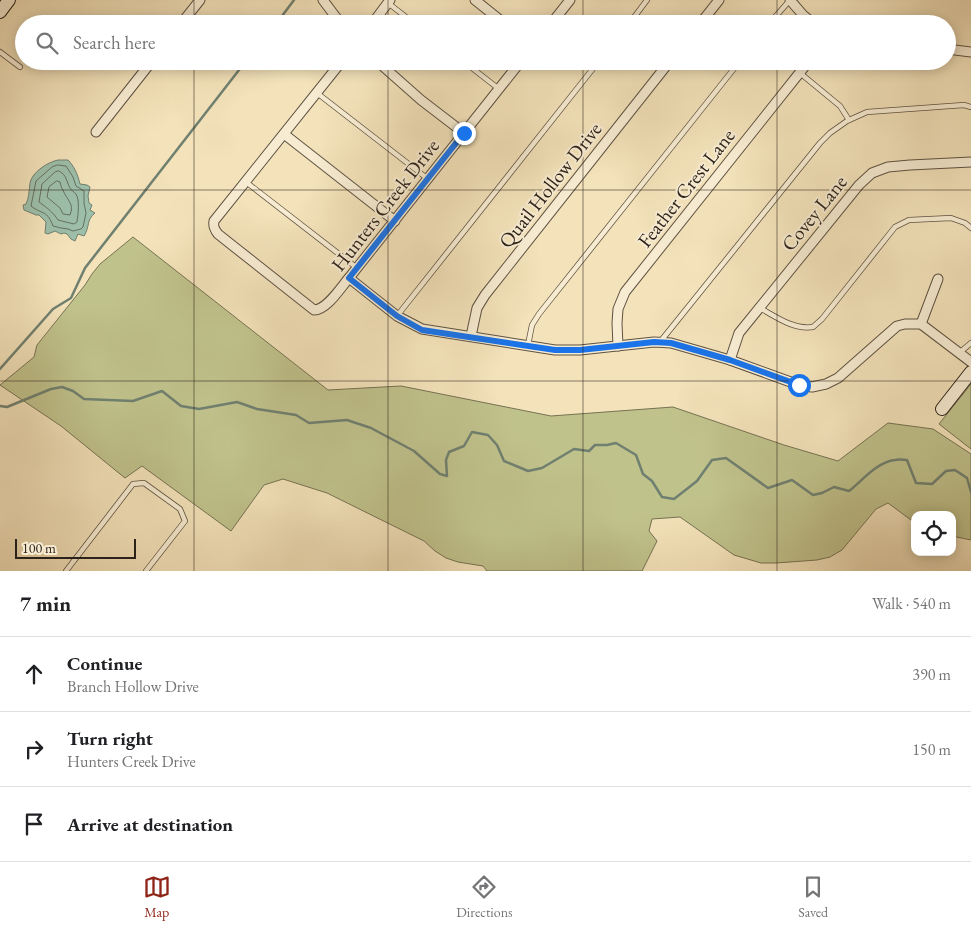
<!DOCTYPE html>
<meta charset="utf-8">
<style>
body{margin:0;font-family:"EB Garamond",serif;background:#f2f2f2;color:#202124}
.controls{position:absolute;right:15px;bottom:15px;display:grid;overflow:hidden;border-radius:10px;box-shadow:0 2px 12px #0003}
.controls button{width:45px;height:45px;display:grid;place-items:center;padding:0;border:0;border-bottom:1px solid #e0e0e0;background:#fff;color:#202124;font:25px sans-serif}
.scale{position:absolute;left:15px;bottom:12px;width:121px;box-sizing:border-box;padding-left:5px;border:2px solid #2d221a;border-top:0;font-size:14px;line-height:18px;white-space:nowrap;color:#2d221a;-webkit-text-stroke:4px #f7ecd2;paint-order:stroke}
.stop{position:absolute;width:15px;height:15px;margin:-11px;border:4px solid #1a73e8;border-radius:50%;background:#fff}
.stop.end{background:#1a73e8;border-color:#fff;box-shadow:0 1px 5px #0008}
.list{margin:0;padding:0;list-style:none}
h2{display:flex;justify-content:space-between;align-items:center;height:65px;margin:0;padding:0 20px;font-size:21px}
h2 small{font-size:16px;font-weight:400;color:#757577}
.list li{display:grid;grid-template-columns:32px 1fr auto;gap:15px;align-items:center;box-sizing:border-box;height:75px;padding:0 20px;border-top:1px solid #e0e0e0}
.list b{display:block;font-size:19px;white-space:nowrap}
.list p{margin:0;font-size:16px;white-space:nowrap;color:#757577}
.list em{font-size:16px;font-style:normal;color:#757577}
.icon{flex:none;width:28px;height:28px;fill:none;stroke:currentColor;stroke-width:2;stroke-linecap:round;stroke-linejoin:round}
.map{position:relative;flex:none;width:971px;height:571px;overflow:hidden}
.search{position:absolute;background:#fff;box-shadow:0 2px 12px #0003;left:15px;right:15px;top:15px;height:55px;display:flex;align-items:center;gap:12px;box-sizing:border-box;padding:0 18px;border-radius:28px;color:#757577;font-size:19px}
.sheet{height:290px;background:#fff}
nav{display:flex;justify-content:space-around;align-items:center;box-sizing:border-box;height:70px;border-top:1px solid #e0e0e0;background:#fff;font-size:14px;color:#757577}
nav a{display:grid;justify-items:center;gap:2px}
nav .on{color:#8f2418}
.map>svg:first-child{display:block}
.green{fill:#c0c28c;stroke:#767253}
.water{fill:#9dbfaa;stroke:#708070}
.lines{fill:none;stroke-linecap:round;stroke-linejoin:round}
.shore{stroke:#657062;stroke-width:1}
.stream{stroke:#708070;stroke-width:2.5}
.lane-casing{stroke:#5e5242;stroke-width:6}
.street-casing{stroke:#5e5242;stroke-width:11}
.secondary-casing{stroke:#2d221a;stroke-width:14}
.lane{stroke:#f7ecd2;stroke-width:4.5}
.street{stroke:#f7ecd2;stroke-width:9}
.secondary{stroke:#f7ecd2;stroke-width:12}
.route{stroke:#1a73e8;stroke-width:6}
.grid{fill:none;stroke:#2d221a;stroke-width:1;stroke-opacity:0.55}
.labels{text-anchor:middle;stroke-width:4;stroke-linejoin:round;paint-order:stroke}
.street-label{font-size:20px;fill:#2d221a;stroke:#f7ecd2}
</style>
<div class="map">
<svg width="971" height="571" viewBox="0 0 971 571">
<rect width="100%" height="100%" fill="#f3e2ba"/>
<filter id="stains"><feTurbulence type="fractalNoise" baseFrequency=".004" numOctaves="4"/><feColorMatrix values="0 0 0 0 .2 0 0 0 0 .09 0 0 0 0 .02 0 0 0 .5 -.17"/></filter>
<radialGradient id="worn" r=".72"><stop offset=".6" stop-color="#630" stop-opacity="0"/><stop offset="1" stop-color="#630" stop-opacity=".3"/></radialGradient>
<g class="green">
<path d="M133,237l195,153 73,-4 150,30 122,-9 111,38 54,16 50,-38 45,6 38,25v86l-19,-4v-21h-37v8l-27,-20 -12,6 -34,41 -12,7 -13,3 -41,3h-15l-27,-8 -54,-38 -28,2 -3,12 8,10 -15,30h-155l-4,-5 -25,-4 -12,-4 -11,-7 -11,-10 -97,-48 -44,-14 -19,6 -33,46 -89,-65 -17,12 -64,-52 -61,-41 34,-28 3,-12 48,-60 7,-11 8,-10z"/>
<path d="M971,384v65l-32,-25z"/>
</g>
<path class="water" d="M58,160h10c6,6 10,15 12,24l7,1 3,2 -2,9 1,7 3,2 -2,5 5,3c-9,7 -5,14 -11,23l-6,-2 -3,7 -4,-2 -4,-5 -3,-1 -3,1 -6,-3 -7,3 -3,-1 1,-11 -7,-7h-3l-12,-5 -1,-5 3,-1c3,-6 3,-13 4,-21 2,-11 18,-21 28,-23z"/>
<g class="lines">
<g class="shore">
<path d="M58,165l8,1 7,11 3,9 8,5v12l2,10 -3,14 -2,2 -8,2 -5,-2 -7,-1 -8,-2c-6,-16 -10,-11 -22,-20l5,-25 16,-14z"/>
<path d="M59,171c8,4 7,10 11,17 1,2 4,4 6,6 4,6 2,21 1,28l-3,2 -16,-4c-5,-8 -12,-13 -19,-18l3,-18 13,-12z"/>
<path d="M57,181l3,1c1,3 1,6 3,8 3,9 12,14 7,25l-7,-1 -3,-6 -13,-11 2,-10z"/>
</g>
<g class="stream">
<path d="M276,24l18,-24"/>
<path d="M0,369l53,-60 18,-11 14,-30 161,-207"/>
<path d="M0,406l7,1 44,-18 11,-2 11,4 11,8 49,2 29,-10 19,15 18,3 38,-7 20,7 39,6 13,8 38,-3 24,8 43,23 26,23 7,2 -1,-16 3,-8 15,-6 8,-14 16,3 9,10 7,16 24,10 14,-3 32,-19 15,2 6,-6h12l9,-2 20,12 7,19 9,7 10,16 12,2 23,-18 15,-21 14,-2 42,30 24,-8 21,15 9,-2 12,-6 15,4c14,-11 28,-29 46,-31 4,-1 9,0 12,0l9,23 16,1 14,-13 9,-1 12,8 4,14"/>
</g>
<g class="lane-casing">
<g id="lane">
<path d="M388,3l27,21"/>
<path d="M629,24l18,-24"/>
<path d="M769,24l21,-24"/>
<path d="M0,52l20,15"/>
<path d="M463,61l36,28"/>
<path d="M800,73l40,33 9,14"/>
<path d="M317,93l111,86"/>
<path d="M246,182l111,86"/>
<path d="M760,308c16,9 34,22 53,19l9,-8 73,-92 14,-7 42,-2 14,5 6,5"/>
<path d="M397,316l202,-255"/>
<path d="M660,342l160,-199 10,-10 17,-12 20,-9 97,-7 7,2"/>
<path d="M528,345l4,-20 7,-11 201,-253"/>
<path d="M959,353l12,-10"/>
<path d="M66,571l67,-87 11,-1 36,26 5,12 -39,50"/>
</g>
</g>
<g class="street-casing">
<g id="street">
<path d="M323,0l18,24"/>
<path d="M475,0l30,24"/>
<path d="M790,0l13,15 11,9"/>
<path d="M181,24l19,-24"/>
<path d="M372,24l18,-24"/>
<path d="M551,24l19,-24"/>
<path d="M700,24l19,-24"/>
<path d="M947,49l24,3"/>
<path d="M342,61l-128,160c-1,5 0,8 4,13l96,76c13,0 27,-23 35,-32l172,-217"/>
<path d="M377,61l44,39 43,33"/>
<path d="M96,132l56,-71"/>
<path d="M284,134l111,87"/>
<path d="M349,278l48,38 25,13 133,21h25l74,-8 17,1 59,17 69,25 13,2 14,-3 12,-6 59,-52 8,-2h16l50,38"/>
<path d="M921,324l17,-45"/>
<path d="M471,336l6,-28 8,-13 185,-234"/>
<path d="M618,346l-1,-23 1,-14 7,-17 184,-231"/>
<path d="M730,360l9,-27 120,-148 13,-12 16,-6 22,-2 61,-3"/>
</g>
</g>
<g class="secondary-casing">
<g id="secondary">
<path d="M0,12l9,-12"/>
<path d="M942,409l29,-37"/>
</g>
</g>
<use href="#lane" class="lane"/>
<use href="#street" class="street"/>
<use href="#secondary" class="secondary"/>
</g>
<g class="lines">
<path class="route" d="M464,133l-115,145 48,38 25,14 133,20h25l74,-8 17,1 59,17 69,25"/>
</g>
<path class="grid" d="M194,0v24M388,0v24M583,0v24M777,0v24M194,61v510M388,61v510M583,61v510M777,61v510M0,190h971M0,381h971"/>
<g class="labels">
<g class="street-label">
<text transform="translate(550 185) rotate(-52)" y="7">Quail Hollow Drive</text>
<text transform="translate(686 188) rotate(-52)" y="7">Feather Crest Lane</text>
<text transform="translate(385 205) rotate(-52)" y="7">Hunters Creek Drive</text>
<text transform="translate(814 213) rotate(-51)" y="7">Covey Lane</text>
</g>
</g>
<rect width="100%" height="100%" filter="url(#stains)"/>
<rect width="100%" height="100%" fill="url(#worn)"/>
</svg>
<div class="controls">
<button><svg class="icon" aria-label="locate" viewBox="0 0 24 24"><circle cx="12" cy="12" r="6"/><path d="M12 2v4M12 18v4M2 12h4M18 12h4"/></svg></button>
</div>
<div class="scale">100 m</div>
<div class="stop" style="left:799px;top:385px"></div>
<div class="stop end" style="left:464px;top:133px"></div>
<div class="search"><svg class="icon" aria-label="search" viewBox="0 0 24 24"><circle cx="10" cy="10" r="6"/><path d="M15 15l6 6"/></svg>Search here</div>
</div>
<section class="sheet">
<h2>7 min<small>Walk · 540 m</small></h2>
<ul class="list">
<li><svg class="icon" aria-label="ahead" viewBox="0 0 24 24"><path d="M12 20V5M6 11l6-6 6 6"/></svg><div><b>Continue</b><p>Branch Hollow Drive</p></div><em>390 m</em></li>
<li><svg class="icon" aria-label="right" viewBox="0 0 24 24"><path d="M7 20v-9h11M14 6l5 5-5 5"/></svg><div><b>Turn right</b><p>Hunters Creek Drive</p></div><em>150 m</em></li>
<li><svg class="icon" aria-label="arrive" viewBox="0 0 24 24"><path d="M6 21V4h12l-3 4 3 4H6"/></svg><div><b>Arrive at destination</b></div></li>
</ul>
</section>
<nav>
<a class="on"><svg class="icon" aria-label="map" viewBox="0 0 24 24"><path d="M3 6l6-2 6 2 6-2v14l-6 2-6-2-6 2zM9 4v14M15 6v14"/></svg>Map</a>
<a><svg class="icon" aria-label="directions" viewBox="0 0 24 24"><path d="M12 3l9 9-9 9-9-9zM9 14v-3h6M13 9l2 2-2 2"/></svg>Directions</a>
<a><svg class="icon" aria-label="saved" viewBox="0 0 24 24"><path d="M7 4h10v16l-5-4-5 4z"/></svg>Saved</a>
</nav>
